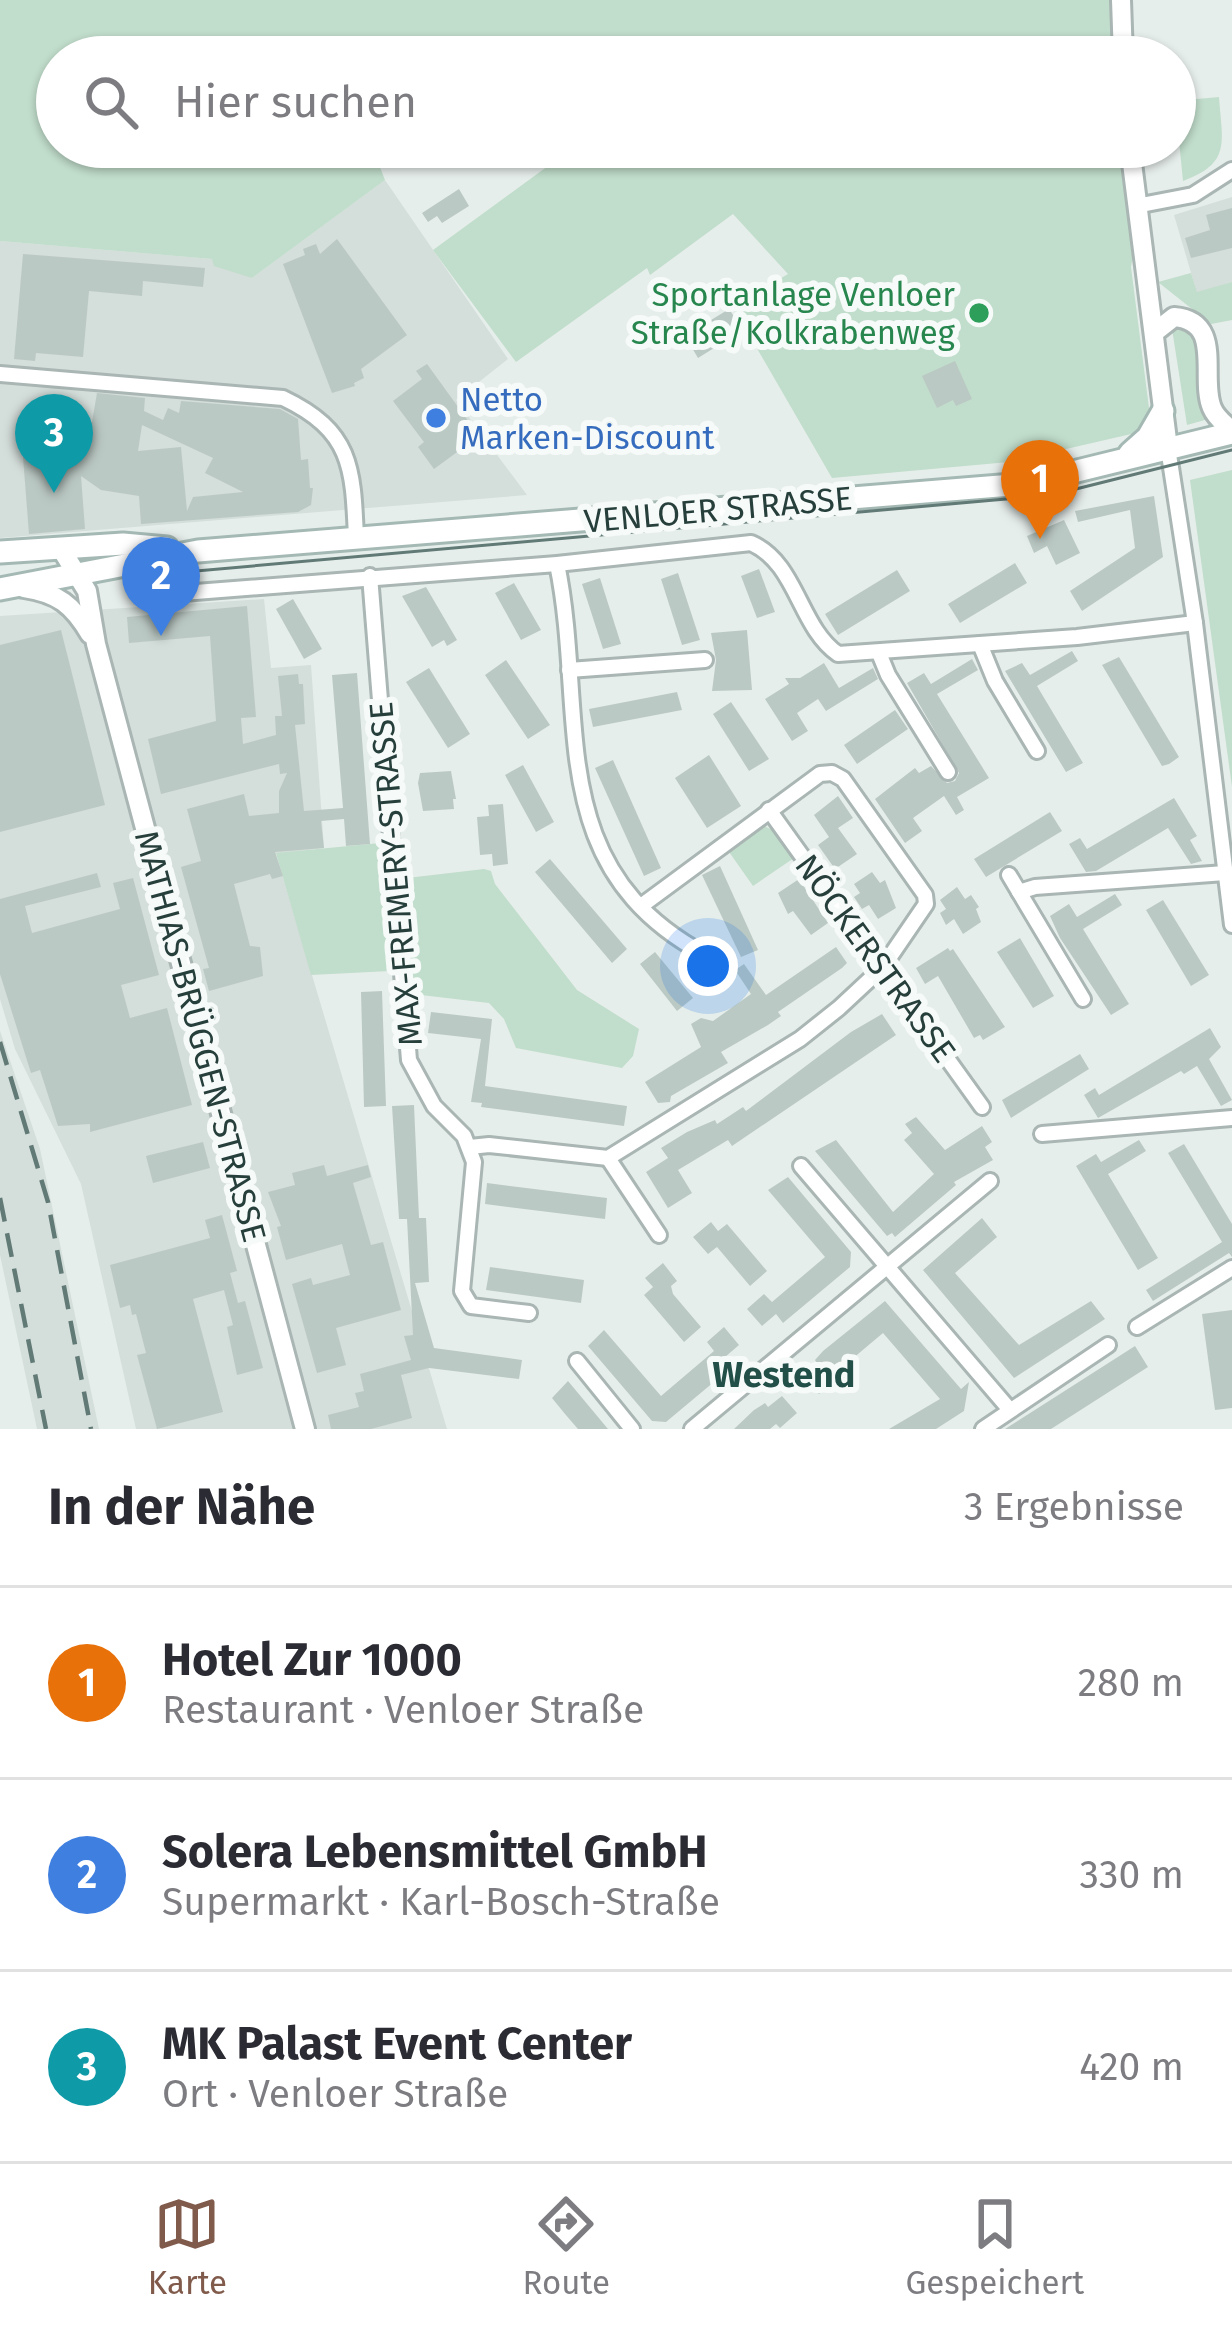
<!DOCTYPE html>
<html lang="de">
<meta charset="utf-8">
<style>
body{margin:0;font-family:"Fira Sans",sans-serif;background:#f2f2f3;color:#2b2b33}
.you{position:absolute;left:708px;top:966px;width:42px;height:42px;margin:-30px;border:9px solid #fff;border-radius:50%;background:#1a73e8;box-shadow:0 0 0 18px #1a73e833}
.badge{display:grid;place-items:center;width:78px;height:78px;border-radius:50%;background:#805a4b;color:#fff;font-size:39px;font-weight:700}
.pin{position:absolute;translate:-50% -99px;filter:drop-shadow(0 3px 6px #0008)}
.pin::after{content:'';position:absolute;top:63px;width:42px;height:36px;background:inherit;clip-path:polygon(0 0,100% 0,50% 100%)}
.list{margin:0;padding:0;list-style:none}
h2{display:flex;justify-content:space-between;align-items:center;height:156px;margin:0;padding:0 48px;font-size:51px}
h2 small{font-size:39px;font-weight:400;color:#7c7c81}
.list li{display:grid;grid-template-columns:78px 1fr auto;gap:36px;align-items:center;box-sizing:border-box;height:192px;padding:0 48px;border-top:3px solid #e1e1e2}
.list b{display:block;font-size:45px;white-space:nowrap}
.list p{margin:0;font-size:39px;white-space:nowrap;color:#7c7c81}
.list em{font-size:39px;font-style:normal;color:#7c7c81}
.icon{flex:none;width:66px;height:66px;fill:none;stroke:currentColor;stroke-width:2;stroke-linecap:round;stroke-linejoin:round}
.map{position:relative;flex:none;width:1232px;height:1429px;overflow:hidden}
.search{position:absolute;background:#fff;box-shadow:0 3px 9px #0004;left:36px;right:36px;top:36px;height:132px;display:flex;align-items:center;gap:30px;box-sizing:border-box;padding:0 42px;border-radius:66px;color:#7c7c81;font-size:45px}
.sheet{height:732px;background:#fff}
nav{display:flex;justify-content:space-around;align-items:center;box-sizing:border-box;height:168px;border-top:3px solid #e1e1e2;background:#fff;font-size:33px;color:#7c7c81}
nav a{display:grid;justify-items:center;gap:6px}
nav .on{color:#805a4b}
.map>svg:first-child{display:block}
.built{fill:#d4deda}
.green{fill:#c1ddcb}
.building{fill:#bbc9c4;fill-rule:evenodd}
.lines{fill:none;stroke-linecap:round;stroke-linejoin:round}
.minor-casing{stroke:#a9b6b3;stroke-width:20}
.tertiary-casing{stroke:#a9b6b3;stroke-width:24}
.secondary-casing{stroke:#a5b9b4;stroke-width:27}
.minor{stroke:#fff;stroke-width:14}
.tertiary{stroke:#fff;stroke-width:18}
.secondary{stroke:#fff;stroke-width:21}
.tram{stroke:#617a76;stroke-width:3}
.rail{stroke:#617a76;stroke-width:4.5;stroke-dasharray:24 12;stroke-linecap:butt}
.leisure-dot{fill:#2e9e5b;stroke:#f6faf9;stroke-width:4.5}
.shop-dot{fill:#3f7fe0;stroke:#f6faf9;stroke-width:4.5}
.labels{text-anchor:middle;stroke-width:12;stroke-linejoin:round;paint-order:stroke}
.leisure-label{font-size:33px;fill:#27864d;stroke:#f6faf9;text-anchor:end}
.shop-label{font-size:33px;fill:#366cbe;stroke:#f6faf9;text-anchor:start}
.street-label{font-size:33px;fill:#263f3b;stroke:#f6faf9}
.neighbourhood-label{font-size:36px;font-weight:bold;fill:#225049;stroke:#f6faf9}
</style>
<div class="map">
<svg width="1232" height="1429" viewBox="0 0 1232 1429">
<rect width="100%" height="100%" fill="#e6eeeb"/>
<g class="built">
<path d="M385,180l123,179 -52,41 71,95 -527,43v-297l212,18 40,19z"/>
<path d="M1232,197v85l-35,11 -23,-78z"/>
<path d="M264,599l7,69 40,-3 13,183 -48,6 171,575h-311l-55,-245 -66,-135 -15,-50v-383z"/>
<path d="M0,1031l40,118 59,280h-62l-37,-174z"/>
</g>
<g class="green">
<path d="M0,0h1111l3,57h-1057v90h315l13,33 -133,98 -38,-12 -2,-7 -212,-18z"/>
<path d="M1219,97c3,45 13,66 -36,84l-8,-80z"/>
<path d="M574,147h548l12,103 -3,17 19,149 -10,16 -131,30 -177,16 -99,-171 55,-33 -55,-60 -83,61 -3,-7 -131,94 -83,-112z"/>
<path d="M1191,273l6,19 35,-10v38l-21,4 -53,-42z"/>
<path d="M1183,323l17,15 12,80 -25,7 -15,-96z"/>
<path d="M1232,470v317l-42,-307z"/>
<path d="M764,826l11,5 19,27 -41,28 -26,-37z"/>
<path d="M380,843l10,128 -79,4 -35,-122z"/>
<path d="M484,869l7,2 4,13 82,106 62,39 -6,27 -11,12 -106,-20 -12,-29 -15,-16 -68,-8 -13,-15 -1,-102z"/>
</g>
<g class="building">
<path d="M459,189l10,17 -27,17 -5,-7 -9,6 -6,-9z"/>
<path d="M1232,208v40l-41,10 -6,-20 25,-8 -4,-15z"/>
<path d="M337,239l70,96 -46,34 3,9 -10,5 1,3 -23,7 -49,-129 22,-9 -2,-6 13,-5 4,10z"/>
<path d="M23,254l182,14 -2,19 -60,-6 -1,15 -53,-5 -6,66 -47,-4 -1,8 -21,-2z"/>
<path d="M729,309l14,21 -45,28 -13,-22z"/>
<path d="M955,361l17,38 -16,7 -3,-6 -16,8 -15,-32z"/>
<path d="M427,364l52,72 -45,33 -16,-22 6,-5 -31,-41 29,-22 -6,-8z"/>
<path d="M97,393l48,5 -1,13 19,9 5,-12 11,5 2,-12 99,8 18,10 3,41 7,-1 2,29h3l-2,17 -13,7 -157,12 -2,-28 -38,-6 -20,-14 4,53 -56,5 -6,-77 3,-37 66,2zM142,425l71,33 -8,15 38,19 -50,5 -6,14 -6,-64 -43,4z"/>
<path d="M1154,496l9,61 -81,54 -12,-20 65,-43 -5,-38 -52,12 -3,-11z"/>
<path d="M1064,520l16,33 -24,12 -9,-19 -13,7 -7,-17z"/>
<path d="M1015,563l12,20 -67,40 -12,-19z"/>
<path d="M759,569l16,43 -18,6 -16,-42z"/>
<path d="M897,570l13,21 -72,44 -13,-21z"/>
<path d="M678,573l22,67 -18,5 -21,-66z"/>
<path d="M600,578l21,66 -18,5 -21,-65z"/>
<path d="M514,583l27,47 -20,10 -26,-47z"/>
<path d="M426,587l31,53 -10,6 -3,-6 -12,7 -30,-51z"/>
<path d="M293,599l29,50 -18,10 -28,-50z"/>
<path d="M247,606l9,111 -15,1 2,26 33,-9 -1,-19h7l-4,-40 20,-2 1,10h4l2,40 -10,1 9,86 39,-3 -11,-133 25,-2 13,171 -24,2 -2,-27 -23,2 3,27 -49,4 8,24 -11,3 -2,-5 -36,10 16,62 10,1 3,29 -54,15 -6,-22 6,-1 -28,-101 20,-6 -14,-52 57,-15 5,22 30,-3v-22l8,-18 -7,1 -1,-10 -118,30 -13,-55 68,-18 -6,-85 -81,7 -2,-26z"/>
<path d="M61,630l44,175 -105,27v-187z"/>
<path d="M747,630l5,60 -40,1 4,-31 -5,-27z"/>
<path d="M1072,651l6,10 -41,25 46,77 -17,9 -61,-101 17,-8 8,12z"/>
<path d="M1119,657l60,100 -10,7 -7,2 -60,-101z"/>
<path d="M972,659l6,11 -41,24 52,84 -32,19 7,13 -8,5 -12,-19 -31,22 9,13 -17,12 -30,-44 40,-31 4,5 12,-7 16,17 8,-2 4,-8 -52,-90 17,-10 7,11z"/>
<path d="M506,660l44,65 -22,14 -43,-64z"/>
<path d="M824,663l15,25 34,-20 5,11 -52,32 -8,-12 -21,14 11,18 -16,10 -27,-42 24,-15 -4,-6h15z"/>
<path d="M429,668l41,66 -22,14 -42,-66z"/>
<path d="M677,692l5,18 -89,17 -4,-18z"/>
<path d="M731,702l38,57 -20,12 -36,-57z"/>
<path d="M895,710l13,19 -51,35 -13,-19z"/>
<path d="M709,755l32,51 -34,22 -32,-50z"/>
<path d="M613,760l48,108 -17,8 -49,-108z"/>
<path d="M523,765l31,57 -18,10 -31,-57z"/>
<path d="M451,771l5,28h-3l1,10 -31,2 -5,-28 2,-10z"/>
<path d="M838,796l15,22 -15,10 19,26 -22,15 -17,-24 11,-8 -15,-22z"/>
<path d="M1174,798l23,38 -7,4 12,21 -11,3 -23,-36 -72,43 -10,1 -17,-28 11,-6 7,11z"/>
<path d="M503,804l5,60 -15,2 -1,-12 -12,1 -3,-38 12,-1 -1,-11z"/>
<path d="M1050,812l12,19 -76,46 -12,-18z"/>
<path d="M550,859l77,90 -15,14 -77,-91z"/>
<path d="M720,866l38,84 -17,7 -39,-82z"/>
<path d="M872,872l8,11 5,-3 11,28 -18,11 -9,-14 -7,4 -8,-12 6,-4 -6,-9z"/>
<path d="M97,873l4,14 -76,19 7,27 88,-24 -7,-26 20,-5 26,97 -38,10 9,33 37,-10 25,97 -102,27v-8l-32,2 -18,-56 -9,3 -31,-99v-75z"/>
<path d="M799,879l29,44 -17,12 -18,-24 -5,3 -10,-21z"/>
<path d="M957,887l8,12 6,-4 8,12 -3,2 5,13 -18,12 -9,-15 -8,6 -6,-12 6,-4 -6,-9z"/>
<path d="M1115,894l7,11 -39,24 46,75 -18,11 -51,-77 -10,-22 19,-12 8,13z"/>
<path d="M1163,900l46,75 -18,11 -45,-76z"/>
<path d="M1020,938l34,58 -21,12 -36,-56z"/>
<path d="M836,947l11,16 -5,5 -64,44 3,4 -13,9 -47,27 7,11 -57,33 -1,6 -12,1 -13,-21 56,-35 -10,-23 10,-6 12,3 38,-27 -16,-24 9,-6 22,31z"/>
<path d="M948,948l2,3 3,-2 52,78 -22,13 -3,-5 -6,3 -36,-62 -13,8 -9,-16z"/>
<path d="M655,952l38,46 -16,13 -37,-47z"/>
<path d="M382,991l4,115 -22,1 -3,-115z"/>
<path d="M431,1012l61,7 -7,67 142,20 -3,20 -143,-19 1,-4 -11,-1 10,-63 -53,-6z"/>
<path d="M882,1014l14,21 -164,111 -4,-6 -50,30 14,23 -24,15 -22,-36 22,-14 -7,-10 26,-16 28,-12 2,4 26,-17 3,4 105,-79z"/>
<path d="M1210,1028l11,19 -12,12 23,41 -11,6 -24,-40 -13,8 -3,-3 -83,47 -14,-23 11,-7 4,7z"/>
<path d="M1080,1054l9,15 -78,49 -9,-18z"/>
<path d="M414,1105l5,113h7l3,64 -14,1 19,65 88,12 -3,19 -90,-11 -28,7 11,43 -41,11h-40l-3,-14 31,-8 -4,-14 9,-2 -4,-17 51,-14 -7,-24 9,-1 -6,-116h-8l-7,-113z"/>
<path d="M916,1117l29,33 37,-24 10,16 -7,5 8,13 -39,22 2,3 -61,52 -3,-4 -5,3 -72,-85 21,-11 57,72 41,-38 -30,-34 8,-7 -7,-9z"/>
<path d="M1139,1140l7,11 -38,23 50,84 -20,12 -62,-104 20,-12 5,8z"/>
<path d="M203,1142l7,26 -57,15 -7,-27z"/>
<path d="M1184,1144l48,80v33l-3,-4 -76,48 -7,-11 76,-48 -54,-89z"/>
<path d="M324,1165l3,11 41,-11 3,12 -18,6 18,62 12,-3 18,68 -65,18 10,37 -29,8 -25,-89 19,-6 2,7 37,-10 -8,-31 -56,16 -9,-33 4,-1 -13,-34 27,-7 -3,-12z"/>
<path d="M788,1177l63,75 -1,15 -67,56 -7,-9 -14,12 -15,-17 17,-15 8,8 53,-45 -57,-67z"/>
<path d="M487,1183l120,15 -2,21 -120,-15z"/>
<path d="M222,1215l15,56 -7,2 8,30 7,-2 18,67 -26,7 -10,-48 6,-2 -9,-35 -31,9 30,113 -66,17 -20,-74 9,-2 -10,-39 -4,1 -2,-10 -10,3 -10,-43 100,-27 -5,-18z"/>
<path d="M982,1218l15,19 -42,36 64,72 72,-44 14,18 -91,59 -91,-108z"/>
<path d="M711,1222l7,9 9,-7 40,47 -17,15 -33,-39 -9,7 -15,-17z"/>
<path d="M663,1263l14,18 -6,5 2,8 28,33 -17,15 -40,-47 9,-8 -8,-9z"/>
<path d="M490,1267l94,13 -3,23 -95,-13z"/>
<path d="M885,1301l76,88 8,-7 -5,29 -28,18h-47l51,-30 -57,-66 -50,42 4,4 -18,15 -15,-17 14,-12 -3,-5 8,-9z"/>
<path d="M1232,1310v98l-17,2 -13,-96z"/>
<path d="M724,1327l15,18 -14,12 8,9 -67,56 -14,-1 -64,-75 16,-16 57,66 53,-45 -7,-9z"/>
<path d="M1135,1346l13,21 -47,30 -50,32h-46z"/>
<path d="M568,1381l40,48h-30l-13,-15 -13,-16z"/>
<path d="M782,1396l15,17 -17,15 -4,-4 -6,5h-36l20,-19 11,-7 3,4z"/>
</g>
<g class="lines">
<g class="minor-casing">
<g id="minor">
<path d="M1136,206l57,-11 39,-25"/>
<path d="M0,374l283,24c69,33 70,69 73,140"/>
<path d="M1168,448l27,175 37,302"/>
<path d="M125,563l17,25 28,6 387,-30 194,-21c46,20 48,84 87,111l239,-17 118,-14"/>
<path d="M557,564c31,150 -17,301 147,390"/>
<path d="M370,576l39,484 25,46 30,30 10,26 -12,129 9,15 58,7"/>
<path d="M980,644l15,37 42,70"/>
<path d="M879,653l9,22 60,97"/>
<path d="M569,670l136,-10"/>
<path d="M769,810l213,297"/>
<path d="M1009,875l74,124"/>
<path d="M1019,892l16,-5 190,-14"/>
<path d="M1042,1134l190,-16"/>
<path d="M470,1147l19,-2 119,13 192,-119 39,-31 44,-41 43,-63 -1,-9 -82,-116 -11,-6 -12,1 -179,132"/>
<path d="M608,1158l51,77"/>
<path d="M801,1166l209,244"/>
<path d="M1137,1327l95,-59"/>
<path d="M577,1361l55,68"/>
<path d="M692,1429l298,-248"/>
<path d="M983,1429l125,-84"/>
</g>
</g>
<g class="tertiary-casing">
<g id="tertiary">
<path d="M1121,0l2,57"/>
<path d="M1130,147l38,301"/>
<path d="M1155,332l19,-15c51,4 25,61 38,91 4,10 13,16 20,23"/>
<path d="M60,547l27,44 9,53 209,785"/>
<path d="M24,588c34,5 49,17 66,46"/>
</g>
</g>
<g class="secondary-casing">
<g id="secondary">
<path d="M1130,453l18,-16 15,-26"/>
<path d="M0,552l123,-8 44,4"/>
<path d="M0,589l198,-38 826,-67 208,-51"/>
</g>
</g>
<use href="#minor" class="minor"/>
<use href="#tertiary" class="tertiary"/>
<use href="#secondary" class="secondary"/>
<path class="tram" d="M162,574l844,-75 62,-8 164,-41"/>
<g class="rail">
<path d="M0,1042l48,160 43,227"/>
<path d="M0,1198l46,231"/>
</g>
</g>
<circle class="leisure-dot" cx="979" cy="313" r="12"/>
<circle class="shop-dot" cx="436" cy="418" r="12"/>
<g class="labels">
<g class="leisure-label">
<text x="955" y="306">Sportanlage Venloer<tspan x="955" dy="38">Straße/Kolkrabenweg</tspan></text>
</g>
<g class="shop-label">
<text x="460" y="411">Netto<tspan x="460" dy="38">Marken-Discount</tspan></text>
</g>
<g class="street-label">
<text transform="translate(718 509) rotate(-5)" y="12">VENLOER STRASSE</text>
<text transform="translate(395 874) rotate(-95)" y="12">MAX-FREMERY-STRASSE</text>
<text transform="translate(876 958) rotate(54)" y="12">NÖCKERSTRASSE</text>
<text transform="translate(201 1036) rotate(75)" y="12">MATHIAS-BRÜGGEN-STRASSE</text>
</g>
<g class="neighbourhood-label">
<text x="784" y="1387">Westend</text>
</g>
</g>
</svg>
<div class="you"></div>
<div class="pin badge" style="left:1040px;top:539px;background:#e8710a">1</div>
<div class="pin badge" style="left:161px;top:636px;background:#3f7fe0">2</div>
<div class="pin badge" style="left:54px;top:493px;background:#0f9aa8">3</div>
<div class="search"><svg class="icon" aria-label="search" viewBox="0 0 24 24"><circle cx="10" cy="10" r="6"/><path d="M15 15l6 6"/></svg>Hier suchen</div>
</div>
<section class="sheet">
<h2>In der Nähe<small>3 Ergebnisse</small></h2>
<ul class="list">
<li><span class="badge" style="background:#e8710a">1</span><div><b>Hotel Zur 1000</b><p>Restaurant · Venloer Straße</p></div><em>280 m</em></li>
<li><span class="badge" style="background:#3f7fe0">2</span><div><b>Solera Lebensmittel GmbH</b><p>Supermarkt · Karl-Bosch-Straße</p></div><em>330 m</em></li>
<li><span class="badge" style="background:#0f9aa8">3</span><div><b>MK Palast Event Center</b><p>Ort · Venloer Straße</p></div><em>420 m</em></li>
</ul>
</section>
<nav>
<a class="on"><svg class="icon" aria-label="map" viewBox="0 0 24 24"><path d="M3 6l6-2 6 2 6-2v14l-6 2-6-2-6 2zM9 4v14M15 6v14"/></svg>Karte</a>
<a><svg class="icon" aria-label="directions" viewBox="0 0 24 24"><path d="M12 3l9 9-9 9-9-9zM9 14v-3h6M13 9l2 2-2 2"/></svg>Route</a>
<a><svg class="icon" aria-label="saved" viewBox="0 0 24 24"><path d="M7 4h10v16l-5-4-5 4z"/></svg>Gespeichert</a>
</nav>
